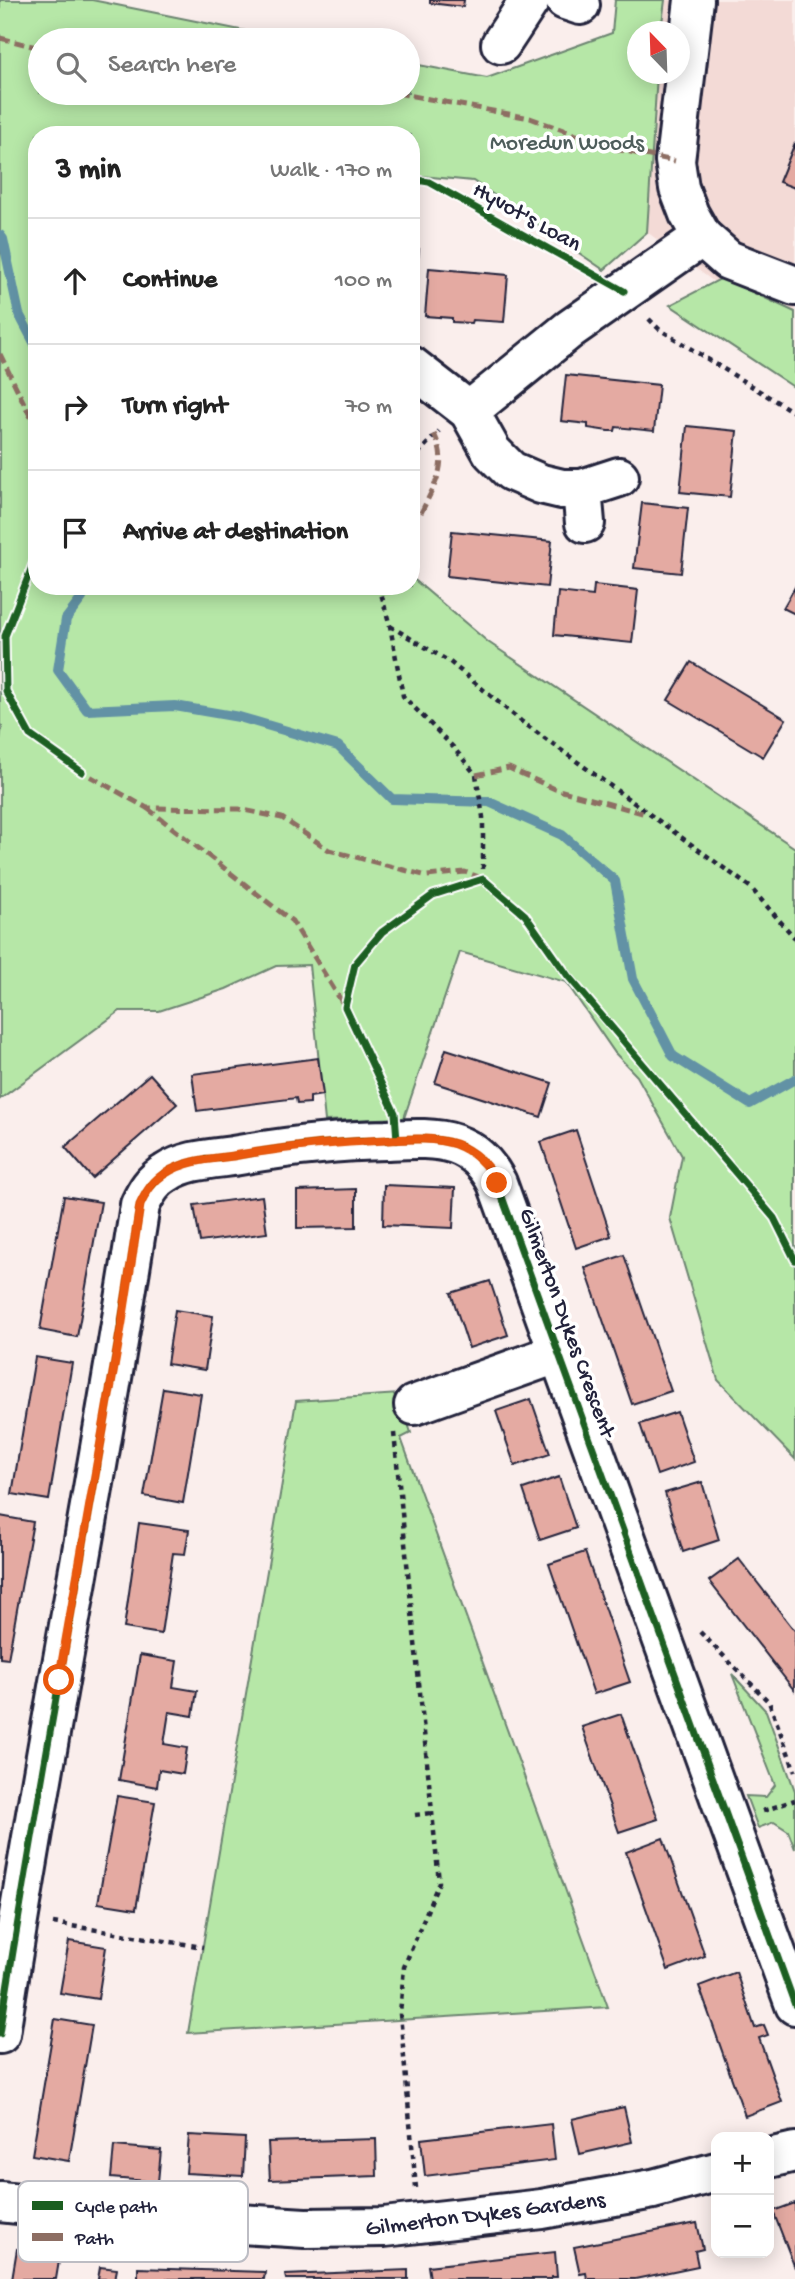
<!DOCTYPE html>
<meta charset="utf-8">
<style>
body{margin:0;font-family:"Gochi Hand",sans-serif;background:#f2f2f2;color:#222}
.controls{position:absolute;right:21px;bottom:21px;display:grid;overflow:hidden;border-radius:14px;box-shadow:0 4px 18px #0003}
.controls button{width:63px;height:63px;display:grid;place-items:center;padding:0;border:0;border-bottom:2px solid #e0e0e0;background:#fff;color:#222;font:35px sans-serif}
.compass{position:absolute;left:627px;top:21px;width:63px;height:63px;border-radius:50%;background:#fff;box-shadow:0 4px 18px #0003;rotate:337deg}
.stop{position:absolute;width:21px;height:21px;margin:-16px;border:5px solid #ea580c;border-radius:50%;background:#fff}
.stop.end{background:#ea580c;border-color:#fff;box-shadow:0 2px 7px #0008}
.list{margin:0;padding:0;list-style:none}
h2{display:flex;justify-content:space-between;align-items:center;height:91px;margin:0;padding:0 28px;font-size:30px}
h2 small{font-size:23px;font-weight:400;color:#767676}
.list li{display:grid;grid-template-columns:46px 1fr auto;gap:21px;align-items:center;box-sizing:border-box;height:126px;padding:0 28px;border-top:2px solid #e0e0e0}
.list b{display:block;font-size:26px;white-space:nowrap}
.list em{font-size:23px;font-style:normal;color:#767676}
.icon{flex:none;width:38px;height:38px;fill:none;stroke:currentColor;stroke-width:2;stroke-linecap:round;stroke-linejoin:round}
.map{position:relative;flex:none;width:795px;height:2279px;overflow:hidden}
.search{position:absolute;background:#fff;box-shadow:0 4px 18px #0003;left:28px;top:28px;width:392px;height:77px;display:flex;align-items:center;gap:18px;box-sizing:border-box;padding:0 24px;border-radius:38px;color:#767676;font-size:26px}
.panel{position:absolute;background:#fff;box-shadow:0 4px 18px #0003;left:28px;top:126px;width:392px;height:469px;border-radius:28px}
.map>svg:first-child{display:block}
.built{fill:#f3dad6}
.green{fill:#b6e7a7;stroke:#6c8471;stroke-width:2}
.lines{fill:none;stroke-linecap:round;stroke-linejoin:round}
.stream{stroke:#6292a5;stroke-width:10}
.building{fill:#e4aaa2;stroke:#22223b;stroke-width:2}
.minor-casing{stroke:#22223b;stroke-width:44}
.path{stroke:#22223b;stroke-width:4.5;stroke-dasharray:5 5;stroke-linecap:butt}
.minor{stroke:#fff;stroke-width:38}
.quiet{stroke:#8d6e63;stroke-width:5;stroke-dasharray:10 5;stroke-linecap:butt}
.cycleway-casing{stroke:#fff;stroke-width:11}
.cycleway{stroke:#1b5e20;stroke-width:7}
.route{stroke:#ea580c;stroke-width:9}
.labels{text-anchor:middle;stroke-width:7;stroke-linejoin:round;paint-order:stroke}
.park-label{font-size:23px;fill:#4e5d5b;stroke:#fff}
.street-label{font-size:23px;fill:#22223b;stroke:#fff}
.key{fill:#fff;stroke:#bdbdc4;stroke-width:2}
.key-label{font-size:19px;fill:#22223b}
</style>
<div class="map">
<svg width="795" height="2279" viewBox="0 0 795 2279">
<rect width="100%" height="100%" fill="#faeeec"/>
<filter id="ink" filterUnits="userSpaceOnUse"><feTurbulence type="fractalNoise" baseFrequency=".0143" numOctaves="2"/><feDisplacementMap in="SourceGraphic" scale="14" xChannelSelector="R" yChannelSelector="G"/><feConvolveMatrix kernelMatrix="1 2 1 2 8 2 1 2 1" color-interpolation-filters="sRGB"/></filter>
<g filter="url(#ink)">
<path class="built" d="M665,0h130v342l-148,-110 10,-158h23v-42l-19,-1z"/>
<g class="green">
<path d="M0,0h92l198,40h-250v53h368v-30l79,15 125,-45 3,-33h50l-4,31 -23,1v42h19l-10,158 -43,38 -131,-89 -62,-6v-40h-374v451h374v-9l77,65 307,206v611l-77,-79 -48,-162 12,-62 -45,-80 -22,-23 -49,-71 -106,-30 -56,166 -79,3 -16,-156 -33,1 -50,23 -67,22h-39l-120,88v-359l2,-14 -2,-1z"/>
<path d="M722,278l73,34v76l-125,-83z"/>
<path d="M399,1394l12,39 -10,5 207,569 -420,26 108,-632z"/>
<path d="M732,1674l34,37 29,80v58l-7,-18 -14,-9 -16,6 -12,-32 20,1 9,-12z"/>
</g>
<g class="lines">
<g class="stream">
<path d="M0,235l3,4 16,75 18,34"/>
<path d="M85,586l-3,12 -16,21 -8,51 29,40 88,-4 64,11 99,29 54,53 97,3 73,33 53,46 18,98 40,77 77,48 45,-25"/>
</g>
</g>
<g class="building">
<path d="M430,0h34l-1,7 -33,-4z"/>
<path d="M795,143v45l-16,-6z"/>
<path d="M411,248l8,1 -5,48h-3z"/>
<path d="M429,268l79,7 -4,47 -32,-2 -1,3 -19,-1v-4l-27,-2z"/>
<path d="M566,375l93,10 -5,46 -38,-4 -1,4h-7l-20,-3v-4l-27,-3z"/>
<path d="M687,426l50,5 -7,66 -50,-5z"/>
<path d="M642,503l46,5 -7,65 -47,-5z"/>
<path d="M452,531l100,10 -5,46 -100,-11z"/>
<path d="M594,585l44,5 -6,53 -78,-8 4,-43 35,4z"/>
<path d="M795,587v27l-12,-6z"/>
<path d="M691,662l95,57 -23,38 -95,-57z"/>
<path d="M446,1049l106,34 -11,34 -106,-34z"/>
<path d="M318,1058l5,37 -13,2v6l-13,1 -1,-6 -99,13 -5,-37z"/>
<path d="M150,1074l27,30 -85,74 -27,-31z"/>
<path d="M576,1130l35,106 -35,12 -35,-106z"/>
<path d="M384,1185l71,3 -2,40 -70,-3z"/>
<path d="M356,1189v38l-59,1v-37z"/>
<path d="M64,1196l37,6 -24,135 -37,-7z"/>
<path d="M262,1196l5,37 -67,9 -6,-37z"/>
<path d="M624,1255l47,136 -39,13 -47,-136z"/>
<path d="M490,1281l18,54 -39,13 -18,-55z"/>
<path d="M175,1310l38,6 -8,54 -38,-6z"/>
<path d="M35,1357l37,6 -23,137 -37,-6z"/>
<path d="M163,1388l38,6 -18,109 -39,-7z"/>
<path d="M531,1399l19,55 -35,12 -19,-55z"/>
<path d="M677,1412l17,50 -37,13 -17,-51z"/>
<path d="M559,1477l17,51 -36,12 -17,-51z"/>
<path d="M702,1482l17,58 -36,12 -18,-59z"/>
<path d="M0,1516l33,6 -25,137 -8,-1z"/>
<path d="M139,1523l50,7 -4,24 -12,-1 -12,81 -37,-6z"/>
<path d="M585,1552l45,130 -36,12 -45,-130z"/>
<path d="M739,1559l56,72 -1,59 -85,-109z"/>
<path d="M140,1655l37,6 -4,26 24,4 -4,25 -24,-4 -5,32 23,4 -4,26 -24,-4 -2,17 -38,-7z"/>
<path d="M621,1714l37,105 -39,13 -37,-105z"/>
<path d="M117,1796l38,6 -19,107 -38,-6z"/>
<path d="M663,1838l42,118 -37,14 -42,-118z"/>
<path d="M69,1941l37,6 -8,52 -38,-6z"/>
<path d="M736,1972l19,56 9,-3 4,10 -9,3 23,64 -37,14 -46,-130z"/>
<path d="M55,2019l37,6 -23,136 -37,-6z"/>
<path d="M624,2107l8,35 -52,12 -8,-35z"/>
<path d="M551,2124l4,36 -130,16 -4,-37z"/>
<path d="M189,2135l56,3 -2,38 -57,-3z"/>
<path d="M376,2139l1,37 -107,4 -2,-38z"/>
<path d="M114,2146l47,4 -3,32 -47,-4z"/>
<path d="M795,2203v65l-22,-57z"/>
<path d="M697,2223l6,26 -8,2 3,15 -63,13h-48l-1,-6 -6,1 -6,-27z"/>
<path d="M17,2249l25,4 -1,5 18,3 -3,18h-44z"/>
<path d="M555,2252l2,25h-6v2h-121l-2,-13z"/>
<path d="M100,2267l17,2 -2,10h-17z"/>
<path d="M138,2268l127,4 -1,7h-126z"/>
<path d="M408,2270v9h-122l-1,-4z"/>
</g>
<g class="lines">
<g class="minor-casing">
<g id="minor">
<path d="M565,0l15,5"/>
<path d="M694,0l-19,161 4,27 10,26 13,23 26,23 67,26"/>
<path d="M501,44l29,-44"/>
<path d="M411,366l58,45 23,41 19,19 30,13 21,5h20l37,-12"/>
<path d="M469,411l101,-82 132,-92"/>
<path d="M582,489l3,34"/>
<path d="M414,1405l145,-52"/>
<path d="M0,2034c42,-277 98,-552 140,-829 6,-13 13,-25 26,-32 19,-13 44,-14 67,-17 51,-9 101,-15 153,-16 22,-1 48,-3 69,4 20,7 33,21 42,39l298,822"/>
<path d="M769,2158l26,-6"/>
<path d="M0,2202l160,17 145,9 79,-1 158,-18 111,-20 63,-17"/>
</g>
</g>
<g class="path">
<path d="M649,319l10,10 136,84"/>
<path d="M411,461l28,-30"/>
<path d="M379,586l11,40 13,70 50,51 23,28 7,42v62"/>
<path d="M390,626l60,36 71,59 229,166 45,51"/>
<path d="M394,1433l45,449 -35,85 -4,47 16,174"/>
<path d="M700,1632l69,70 26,69"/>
<path d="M763,1811l32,-11"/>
<path d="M415,1815l16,-2"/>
<path d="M53,1923l150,24"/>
</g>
<use href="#minor" class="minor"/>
<g class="quiet">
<path d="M0,38l40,10"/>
<path d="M397,93l133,25 85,31 60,12"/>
<path d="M0,354l37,76"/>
<path d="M421,513c13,-28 29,-48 13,-79"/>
<path d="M77,769l70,39 92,1 43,9 47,32 98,26 38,-4 17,6"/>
<path d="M476,775l33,-7 46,21 91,25"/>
<path d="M147,808l145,113 53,86"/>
</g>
<g class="cycleway-casing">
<g id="cycleway">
<path d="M411,179l18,3 195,109"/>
<path d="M37,554l-32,82 1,55 24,44 52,37"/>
<path d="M397,1140l-2,-27 -50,-106 10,-43 27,-32 51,-37 50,-16 42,36 43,61 206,242 21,42"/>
<path d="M0,2034c42,-277 98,-552 140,-829 6,-13 13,-25 26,-32 19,-13 44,-14 67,-17 51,-9 101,-15 153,-16 22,-1 48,-3 69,4 20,7 33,21 42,39l298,822"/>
</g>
</g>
<use href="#cycleway" class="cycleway"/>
</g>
</g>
<g class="lines" filter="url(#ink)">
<path class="route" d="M59,1680l63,-358 18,-117c6,-13 13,-25 26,-32 20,-13 44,-14 67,-17 51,-9 101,-14 153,-16 22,-1 47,-3 69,4 19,7 33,21 42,39"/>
</g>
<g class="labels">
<g class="park-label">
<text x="567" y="149">Moredun Woods</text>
</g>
<g class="street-label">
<text transform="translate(528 215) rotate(29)" y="8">Hyvot's Loan</text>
<text transform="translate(569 1322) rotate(70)" y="8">Gilmerton Dykes Crescent</text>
<text transform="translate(485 2212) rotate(-7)" y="8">Gilmerton Dykes Gardens</text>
</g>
</g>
<rect x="18" y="2181" width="230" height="81" rx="10" class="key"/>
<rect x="32" y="2201" width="31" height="9" fill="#1b5e20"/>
<rect x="32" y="2233" width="31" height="8" fill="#8d6e63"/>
<g class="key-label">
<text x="75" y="2212">Cycle path</text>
<text x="75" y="2244">Path</text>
</g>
</svg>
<div class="controls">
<button>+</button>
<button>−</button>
</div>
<svg class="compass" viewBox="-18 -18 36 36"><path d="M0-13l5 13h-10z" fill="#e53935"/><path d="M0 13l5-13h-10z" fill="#767676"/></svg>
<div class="stop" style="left:59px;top:1680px"></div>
<div class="stop end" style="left:497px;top:1183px"></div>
<div class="search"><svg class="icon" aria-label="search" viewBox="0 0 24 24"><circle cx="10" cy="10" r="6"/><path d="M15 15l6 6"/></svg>Search here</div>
<section class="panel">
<h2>3 min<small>Walk · 170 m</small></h2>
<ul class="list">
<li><svg class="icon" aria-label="ahead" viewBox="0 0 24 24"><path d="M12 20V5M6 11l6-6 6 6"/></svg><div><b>Continue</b></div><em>100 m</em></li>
<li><svg class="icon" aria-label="right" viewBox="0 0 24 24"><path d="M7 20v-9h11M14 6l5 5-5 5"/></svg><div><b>Turn right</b></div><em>70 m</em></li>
<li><svg class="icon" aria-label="arrive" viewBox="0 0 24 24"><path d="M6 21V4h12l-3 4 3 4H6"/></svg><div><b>Arrive at destination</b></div></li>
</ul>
</section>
</div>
